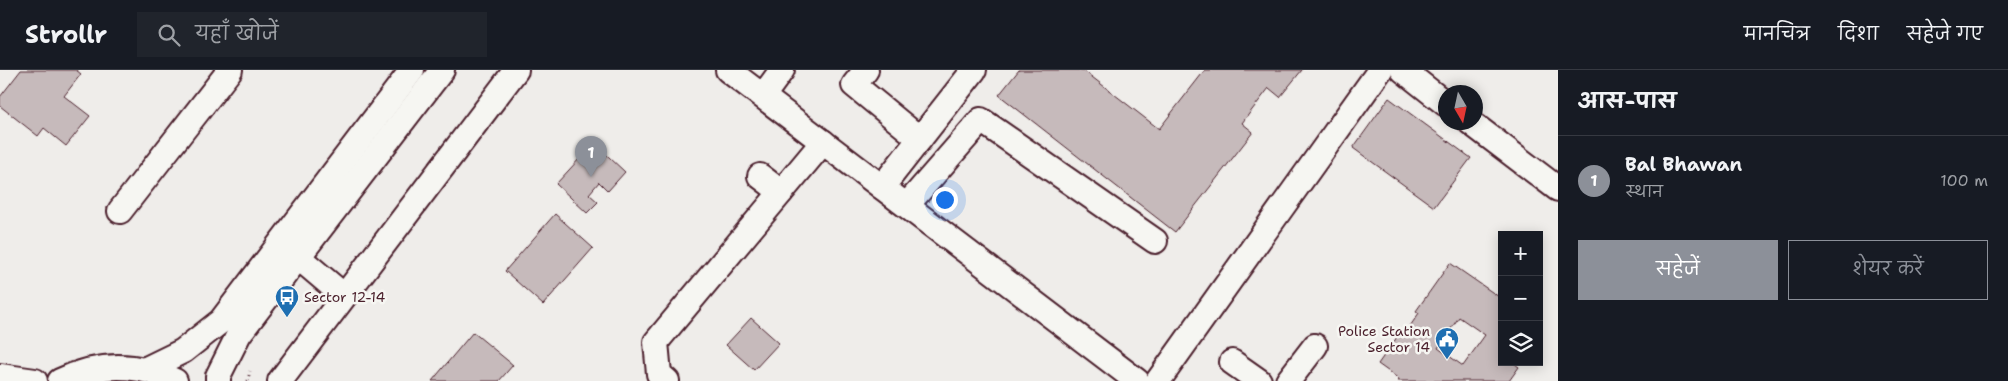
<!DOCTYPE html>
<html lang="hi">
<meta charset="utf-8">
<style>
body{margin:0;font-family:"Shantell Sans","Playpen Sans Deva",sans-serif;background:#20242c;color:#f1f3f6}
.controls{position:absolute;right:15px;bottom:15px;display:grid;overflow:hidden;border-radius:0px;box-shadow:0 2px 12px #0003}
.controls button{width:45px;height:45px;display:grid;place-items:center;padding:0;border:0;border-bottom:1px solid #363941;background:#171b24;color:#f1f3f6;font:25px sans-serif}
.compass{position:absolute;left:1438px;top:15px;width:45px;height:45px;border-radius:50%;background:#171b24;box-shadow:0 2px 12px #0003;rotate:171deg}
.you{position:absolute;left:944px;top:129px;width:18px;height:18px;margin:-12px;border:4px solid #fff;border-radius:50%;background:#1a73e8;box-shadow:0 0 0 8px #1a73e833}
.badge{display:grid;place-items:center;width:32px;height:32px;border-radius:50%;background:#8c9099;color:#fff;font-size:16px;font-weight:700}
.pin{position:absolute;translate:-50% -41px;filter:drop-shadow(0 1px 2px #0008)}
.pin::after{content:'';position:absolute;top:26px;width:18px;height:15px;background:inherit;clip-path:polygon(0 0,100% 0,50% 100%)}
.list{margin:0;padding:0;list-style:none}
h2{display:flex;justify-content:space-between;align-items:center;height:65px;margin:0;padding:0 20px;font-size:21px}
h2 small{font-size:16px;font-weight:400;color:#9ea1a6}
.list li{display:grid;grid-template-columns:32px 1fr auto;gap:15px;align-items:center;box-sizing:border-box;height:90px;padding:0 20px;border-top:1px solid #363941}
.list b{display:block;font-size:19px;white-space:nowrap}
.list p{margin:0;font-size:16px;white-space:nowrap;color:#9ea1a6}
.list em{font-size:16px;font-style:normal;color:#9ea1a6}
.actions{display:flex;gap:10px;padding:15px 20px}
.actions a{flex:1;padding:11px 0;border:1px solid #8c9099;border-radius:0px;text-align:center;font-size:18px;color:#8c9099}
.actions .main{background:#8c9099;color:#fff}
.icon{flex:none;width:28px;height:28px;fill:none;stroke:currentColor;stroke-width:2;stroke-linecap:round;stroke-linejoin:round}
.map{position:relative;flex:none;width:1558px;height:311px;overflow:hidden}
header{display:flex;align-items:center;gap:30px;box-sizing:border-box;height:70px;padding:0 25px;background:#171b24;border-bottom:1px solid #363941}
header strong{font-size:24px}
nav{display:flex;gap:28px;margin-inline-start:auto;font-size:18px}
.search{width:350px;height:45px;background:#20242c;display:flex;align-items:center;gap:12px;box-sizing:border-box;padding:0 18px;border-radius:0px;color:#9ea1a6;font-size:19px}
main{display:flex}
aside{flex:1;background:#171b24}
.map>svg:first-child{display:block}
.building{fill:#c6babb;stroke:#4a1f2b;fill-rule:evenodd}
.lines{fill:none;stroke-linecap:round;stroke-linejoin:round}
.minor-casing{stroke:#4a1f2b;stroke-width:28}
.path{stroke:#4a1f2b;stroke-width:3;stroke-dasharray:1 4;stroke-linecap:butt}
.minor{stroke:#f6f6f2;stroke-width:24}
.labels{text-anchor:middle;stroke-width:5;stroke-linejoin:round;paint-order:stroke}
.poi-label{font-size:14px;fill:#4a1f2b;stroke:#f6f6f2;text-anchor:start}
</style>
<header>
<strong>Strollr</strong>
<div class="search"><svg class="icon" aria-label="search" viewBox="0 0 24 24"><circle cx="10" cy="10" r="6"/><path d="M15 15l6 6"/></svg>यहाँ खोजें</div>
<nav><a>मानचित्र</a><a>दिशा</a><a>सहेजे गए</a></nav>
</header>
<main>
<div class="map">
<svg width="1558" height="311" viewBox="0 0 1558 311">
<rect width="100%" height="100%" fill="#efedea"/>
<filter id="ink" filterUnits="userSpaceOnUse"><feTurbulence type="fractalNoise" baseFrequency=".02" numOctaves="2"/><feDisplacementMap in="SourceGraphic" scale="10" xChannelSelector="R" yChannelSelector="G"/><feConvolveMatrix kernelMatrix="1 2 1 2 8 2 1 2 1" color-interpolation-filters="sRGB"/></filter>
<g filter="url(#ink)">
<g class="building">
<path d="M21,0h55l5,4 -17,22 26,20 -24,30 -22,-18 -6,8 -38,-30v-9z"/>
<path d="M1019,0h64l76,59 46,-59h97l-22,27 -11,-9 -27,35 11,9 -78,100 -176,-137z"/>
<path d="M1389,28l82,60 -37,49 -81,-59z"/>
<path d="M594,73l31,29 -17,19 -9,-9 -10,12 9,8 -11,11 -31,-29z"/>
<path d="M555,144l38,34 -50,57 -38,-34z"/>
<path d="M1450,193l52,36v63h15l-2,2 4,3 -10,14h-111l1,-2 -21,-15 22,-31 4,2 15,-22 -3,-2zM1459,247l26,18 -22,31 -25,-18z"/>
<path d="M751,248l28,25 -25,27 -28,-25z"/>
<path d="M473,262l40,33 -14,16h-67z"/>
</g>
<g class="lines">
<g class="minor-casing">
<g id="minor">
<path d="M728,0l409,311"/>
<path d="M866,0l-12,15 66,54"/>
<path d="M1403,0l43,34"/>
<path d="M763,26l19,-26"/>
<path d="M1470,52l88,67"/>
<path d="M760,106l21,16"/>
<path d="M882,117l92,-117"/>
<path d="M907,135l74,-85 174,121"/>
<path d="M120,141l110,-141"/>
<path d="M298,187l46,39"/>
<path d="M1232,292l27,19"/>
<path d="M146,299l37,-18 38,-30 191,-251"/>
<path d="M0,306l35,5"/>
<path d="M60,311c38,-18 77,-19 115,0"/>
<path d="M218,311v-5l21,-42 203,-264"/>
<path d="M280,311l236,-311"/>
<path d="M667,311l-8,-7 -3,-32 167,-200"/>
<path d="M1158,311l222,-311"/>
<path d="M1288,311l27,-35"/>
</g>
</g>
<path class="path" d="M248,311l2,-10"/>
<use href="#minor" class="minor"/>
</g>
</g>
<defs>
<g id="bus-pin" transform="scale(1.25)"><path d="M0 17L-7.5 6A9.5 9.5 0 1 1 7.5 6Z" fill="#1f6fb2" stroke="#f6f6f2"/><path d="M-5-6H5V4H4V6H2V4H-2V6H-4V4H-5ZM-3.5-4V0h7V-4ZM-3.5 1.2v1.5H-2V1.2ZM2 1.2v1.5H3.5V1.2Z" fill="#fff"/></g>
<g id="civic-pin" transform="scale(1.25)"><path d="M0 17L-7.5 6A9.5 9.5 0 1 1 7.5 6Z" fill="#1f6fb2" stroke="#f6f6f2"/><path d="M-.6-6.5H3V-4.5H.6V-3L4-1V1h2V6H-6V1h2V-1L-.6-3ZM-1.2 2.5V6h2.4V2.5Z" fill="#fff"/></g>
</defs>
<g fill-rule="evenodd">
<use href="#bus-pin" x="287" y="227"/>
<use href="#civic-pin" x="1447" y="269"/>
</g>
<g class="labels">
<g class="poi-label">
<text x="304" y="232">Sector 12-14</text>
<text x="1430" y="266" text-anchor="end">Police Station<tspan x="1430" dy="16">Sector 14</tspan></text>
</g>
</g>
</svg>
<div class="controls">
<button>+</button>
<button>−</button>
<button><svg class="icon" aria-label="layers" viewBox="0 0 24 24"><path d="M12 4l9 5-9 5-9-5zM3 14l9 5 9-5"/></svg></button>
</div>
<svg class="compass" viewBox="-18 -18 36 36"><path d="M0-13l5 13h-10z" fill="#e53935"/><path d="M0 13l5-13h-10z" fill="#9ea1a6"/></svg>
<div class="you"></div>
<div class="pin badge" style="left:591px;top:107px">1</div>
</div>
<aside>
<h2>आस-पास<small></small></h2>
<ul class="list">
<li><span class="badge">1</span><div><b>Bal Bhawan</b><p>स्थान</p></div><em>100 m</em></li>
</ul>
<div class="actions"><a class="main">सहेजें</a><a>शेयर करें</a></div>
</aside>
</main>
